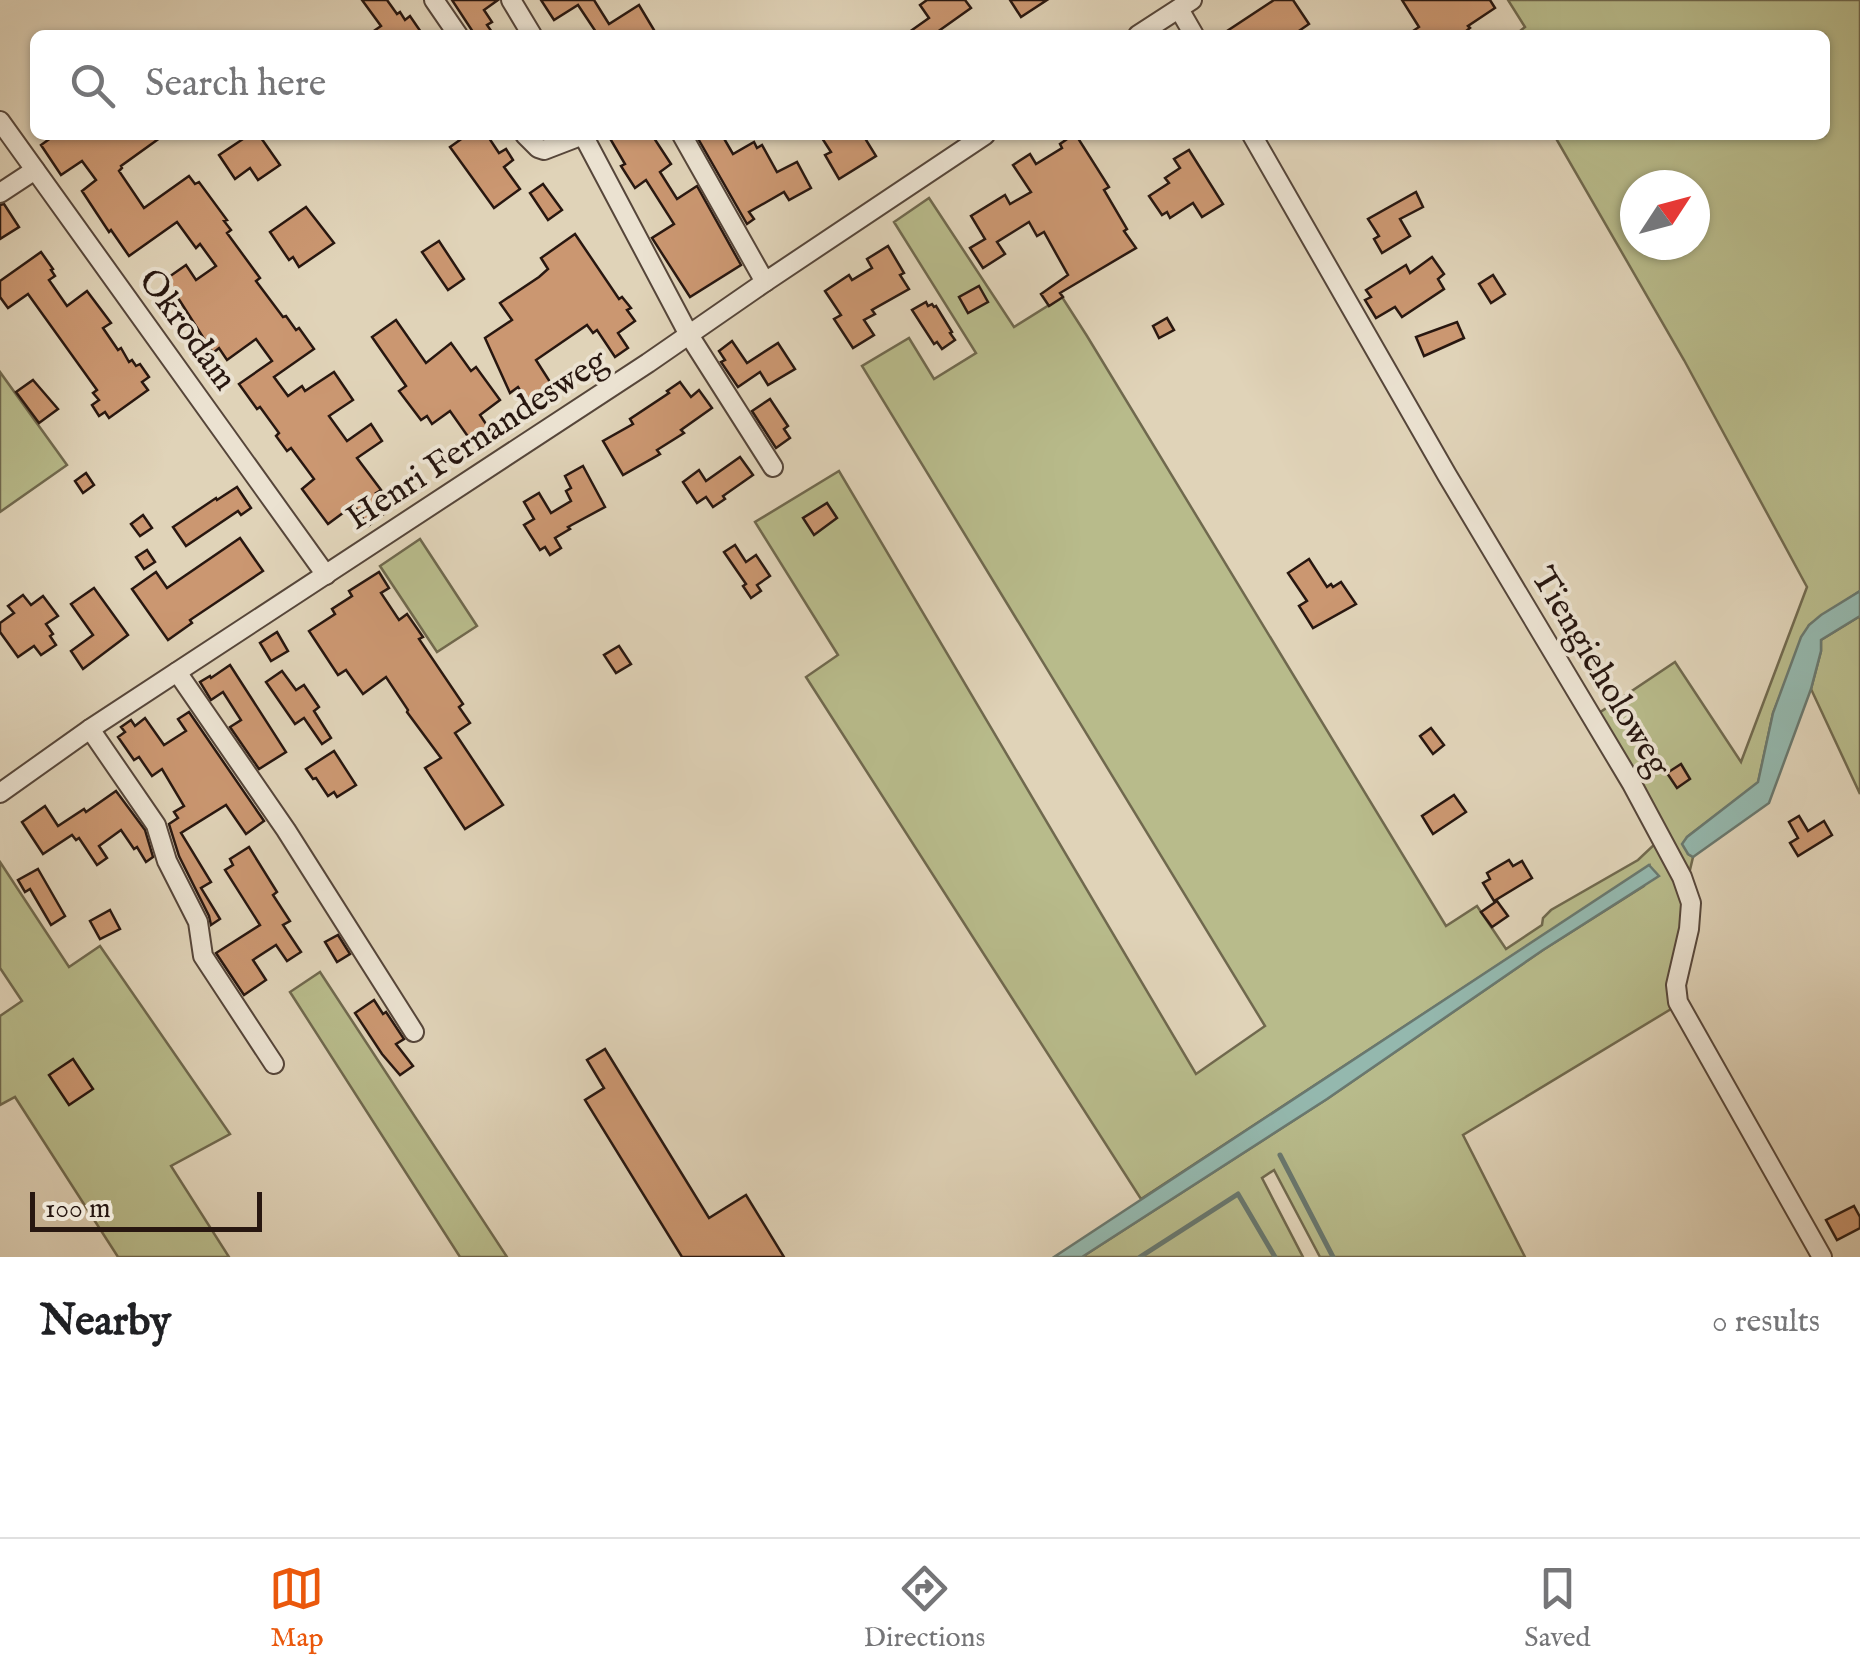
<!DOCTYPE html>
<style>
body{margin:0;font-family:"IM FELL English",serif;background:#f2f2f2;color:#202124}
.compass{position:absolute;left:1620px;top:170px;width:90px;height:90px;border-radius:50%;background:#fff;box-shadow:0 2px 8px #0004;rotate:54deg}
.scale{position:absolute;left:30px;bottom:25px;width:232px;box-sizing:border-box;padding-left:10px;border:5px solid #281710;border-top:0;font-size:28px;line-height:35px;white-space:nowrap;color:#281710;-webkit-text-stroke:8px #ebe2d1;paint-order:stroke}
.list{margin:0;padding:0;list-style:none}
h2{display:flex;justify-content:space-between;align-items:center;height:130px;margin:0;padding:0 40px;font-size:42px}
h2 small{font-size:32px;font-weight:400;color:#757577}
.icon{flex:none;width:55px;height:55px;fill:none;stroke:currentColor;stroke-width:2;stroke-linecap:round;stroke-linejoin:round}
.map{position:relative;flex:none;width:1860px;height:1257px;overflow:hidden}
.search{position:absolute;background:#fff;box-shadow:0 2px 8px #0004;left:30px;right:30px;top:30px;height:110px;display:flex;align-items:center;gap:25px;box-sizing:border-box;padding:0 35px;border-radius:15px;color:#757577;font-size:38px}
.sheet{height:280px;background:#fff}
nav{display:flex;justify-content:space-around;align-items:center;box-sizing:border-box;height:140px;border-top:2px solid #e0e0e0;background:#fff;font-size:28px;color:#757577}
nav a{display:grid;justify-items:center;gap:5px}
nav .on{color:#ea580c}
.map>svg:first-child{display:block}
.green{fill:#b8bb8b;stroke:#70694e;stroke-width:2.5;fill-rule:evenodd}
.water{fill:#94b8ae;stroke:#69786f;stroke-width:2.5}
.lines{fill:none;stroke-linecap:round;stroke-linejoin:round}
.stream{stroke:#69786f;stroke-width:5}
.building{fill:#cb9771;stroke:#281710;stroke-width:2.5}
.minor-casing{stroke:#56463a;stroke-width:22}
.minor{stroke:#ebe2d1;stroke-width:18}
.labels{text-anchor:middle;stroke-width:8;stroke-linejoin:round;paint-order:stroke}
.street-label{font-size:35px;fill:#281710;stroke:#ebe2d1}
</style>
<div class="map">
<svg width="1860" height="1257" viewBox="0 0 1860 1257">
<rect width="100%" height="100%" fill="#e0d3b8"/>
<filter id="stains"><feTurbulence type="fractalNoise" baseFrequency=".002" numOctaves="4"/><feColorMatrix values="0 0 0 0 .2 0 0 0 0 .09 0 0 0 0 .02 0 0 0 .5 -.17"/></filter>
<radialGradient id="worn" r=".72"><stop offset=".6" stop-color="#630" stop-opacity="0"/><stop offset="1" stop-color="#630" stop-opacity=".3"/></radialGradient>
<g class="green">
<path d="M1508,0h352v591l-51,34 -36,88 -15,70 -71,54 1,17 5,3 -4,17 -90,-161 76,-51 66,100 66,-175 -123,-227 -130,-225h271v-100h-310l10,-8zM1635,185h60v60h-60z"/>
<path d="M929,198l85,129 48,-30 25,39 359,590 31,-20 29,43 36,-24 1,-7 8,-8 87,-50 21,-20 26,56 -9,110 -213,129 62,122h-205l-46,-87 -12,8 41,79h-221l245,-158 216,-149 101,-64 5,-20 -508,333 -335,-522 32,-22 -83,-133 84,-51 357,603 69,-48 -403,-660 47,-28 25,41 42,-26 -82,-131z"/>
<path d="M0,372l67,93 -67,47z"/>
<path d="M420,539l57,87 -40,26 -57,-86z"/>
<path d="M1860,616v178l-49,-105 10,-38v-11z"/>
<path d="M0,862l69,105 31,-21 130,188 -59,32 58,91h-111l-103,-160 -15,8v-89l22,-15 -22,-33z"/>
<path d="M320,972l187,285h-47l-170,-265z"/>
</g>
<g class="water">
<path d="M1860,591v25l-39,24v11l-10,38 -42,114 -76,54 -5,-3 -6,-10 5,-7 71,-55 15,-69 28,-76 8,-12 12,-10z"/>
<path d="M1649,865l10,11 -116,74 -216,149 -245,158h-28z"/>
</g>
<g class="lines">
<g class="stream">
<path d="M1280,1155l53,102"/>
<path d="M1140,1257l98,-63 37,63"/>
</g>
</g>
<g class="building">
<path d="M362,0h25l10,14 3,-2 5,8 5,-4 13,19h-55l13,-9z"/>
<path d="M452,0h46l-14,10 8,12 -5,3 7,10h-19z"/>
<path d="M541,0h53l15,24 30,-19 18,30h-67l6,-3 -18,-27 -24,15z"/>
<path d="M927,0h38l6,8 -38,27h-28l24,-17 -9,-13z"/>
<path d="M1010,0h37l-26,17z"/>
<path d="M1274,0h19l16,24 -16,11h-72z"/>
<path d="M1402,0h88l5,8 -27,18 2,2 -9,7h-54l12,-8z"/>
<path d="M55,135h109l-43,31 1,2 -3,3 25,37 45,-32 6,8 4,-2 28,38 -3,1 7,9 -4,3 33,45 -4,3 27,36 3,-1 10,14 3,-2 15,21 -40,28 14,19 14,-10 3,5 29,-19 19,28 -24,16 18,25 24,-17 11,17 -25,17 24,32 -5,3 13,17 -21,16 -12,-18 -6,5 -3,-3 -19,14 -26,-35 12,-10 -23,-31 -4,3 -11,-15 3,-3 -19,-26 -3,2 -18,-25 33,-23 -16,-22 -29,21 -8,-12 -6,5 -47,-74 20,-14 10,15 20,-14 -16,-22 -4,4 -19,-26 -48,34 -18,-26 -2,2 -27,-41 14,-11 -14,-19 -21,14 -20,-30z"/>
<path d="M249,135h10l21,30 -22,15 -8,-12 -15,11 -16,-24z"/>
<path d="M467,135h20l12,18 7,-4 7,11 -9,7 16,22 -26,19 -44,-61z"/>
<path d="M608,135h44l19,29 -11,8 17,27 20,-13 44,79 -51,32 -38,-59 22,-14 -28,-44 -11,8 -14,-22 4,-2z"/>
<path d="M696,135h26l11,19 21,-12 3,6 5,-3 15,27 20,-10 14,26 -22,12 -5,-8 -35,20 5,7 -7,5z"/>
<path d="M820,135h43l13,21 -37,23 -14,-24 6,-3z"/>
<path d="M1073,135h3l33,52 -5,3 23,39 -3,2 12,17 -76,45 3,4 -14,9 -8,-12 27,-19 -24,-43 -7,4 -8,-14 -32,20 8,12 -22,14 -13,-20 15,-9 -14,-23 34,-21 5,9 21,-12 -18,-27 17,-11 6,10 26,-16 -2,-4z"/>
<path d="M1189,150l34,54 -21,13 -9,-14 -23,15 -3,-6 -5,3 -13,-19 20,-13 -4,-5 15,-10 -6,-9z"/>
<path d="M543,184l19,26 -14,10 -18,-27z"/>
<path d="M1416,192l7,15 -23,12 10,17 -28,17 -8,-14 5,-3 -11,-17z"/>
<path d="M4,204l15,23 -19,12v-34z"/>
<path d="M306,207l28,36 -35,24 -6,-10 -4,3 -19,-28z"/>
<path d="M575,234l44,65 3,-2 9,11 -4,2 8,11 -17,12 10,15 -13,9 -18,-27 -4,3 -6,-8 -51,35 23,36 -25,14 -16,-23 -8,6 -25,-55 27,-18 -12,-17 39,-26 9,-8 -7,-11z"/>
<path d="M439,241l25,38 -16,11 -26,-38z"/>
<path d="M888,246l16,27 -4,2 9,14 -37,21 3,4 -11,6 10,15 -21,13 -19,-29 7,-4 -16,-24 24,-16 3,5 20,-12 -5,-9z"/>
<path d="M41,252l12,17 -2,1 4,6 -6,4 18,26 20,-15 24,32 -8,5 15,22 3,-2 8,14 3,-2 4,6 4,-2 9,13 -7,5 6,8 -39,28 -4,-6 -6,4 -7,-11 7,-5 -6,-7 4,-3 -69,-96 -20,14 -8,-11v-16z"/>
<path d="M1432,257l12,17 -6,5 6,10 -42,28 -7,-10 -19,11 -11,-18 6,-3 -5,-7 40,-25 4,8z"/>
<path d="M1493,275l12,19 -14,9 -12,-19z"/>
<path d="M979,286l9,16 -20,11 -9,-16z"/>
<path d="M926,302l2,4 4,-2 2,3 2,-1 16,26 -2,1 5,7 -13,9 -5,-7 -3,2 -22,-34z"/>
<path d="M1167,318l7,12 -15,8 -6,-12z"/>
<path d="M396,320l30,43 25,-20 20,28 5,-4 24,33 -20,15 16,24 -10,7 -9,-14 -8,6 -19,-27 -18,13 -5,-8 -6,4 -22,-29 7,-5 -34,-49z"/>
<path d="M1457,322l7,16 -40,18 -8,-19z"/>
<path d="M732,341l15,22 31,-20 17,26 -27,16 -8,-13 -22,15 -17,-25 4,-2 -6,-9z"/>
<path d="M33,380l25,29 -19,14 -23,-31z"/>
<path d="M680,382l11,15 8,-7 13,18 -31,22 3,3 -27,17 3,4 -37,21 -20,-34 30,-17 -3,-5 39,-26 -2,-2z"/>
<path d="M770,399l18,27 -4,3 6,9 -14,10 -24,-37z"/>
<path d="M740,457l13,18 -30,21 2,3 -12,8 -7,-10 -9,6 -14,-21 16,-12 7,11z"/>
<path d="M583,466l22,41 -37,20 2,2 -15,9 6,10 -11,7 -5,-8 -5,3 -16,-25 10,-6 -10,-17 15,-9 12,20 20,-12 -5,-10 5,-3 -6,-12z"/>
<path d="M86,473l8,12 -11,8 -8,-12z"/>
<path d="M237,487l14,21 -10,7 -3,-4 -52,35 -13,-19 43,-29 1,2z"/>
<path d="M827,503l10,15 -23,17 -11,-17z"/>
<path d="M143,515l9,13 -12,8 -9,-12z"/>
<path d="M240,538l23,33 -73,49 2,3 -24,17 -36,-51 24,-17 11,16z"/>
<path d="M735,545l11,17 10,-7 14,21 -13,9 4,6 -10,7 -8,-12 3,-2 -22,-32z"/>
<path d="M147,550l8,12 -11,7 -8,-12z"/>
<path d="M1309,559l18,28 4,-3 2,3 8,-5 15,22 -43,24 -14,-22 8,-5 -19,-28z"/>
<path d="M379,572l10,16 -8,5 18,27 8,-6 16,23 -4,2 44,65 -4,3 11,16 -15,10 48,72 -38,24 -40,-61 16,-10 -34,-46 1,-2 -22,-33 -23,17 -17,-24 -8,5 -29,-44 26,-17 -3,-5 20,-13 -3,-5z"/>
<path d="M94,588l34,47 -45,34 -12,-18 22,-16 -22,-31z"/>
<path d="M23,595l8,10 12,-9 15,20 -12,8 7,10 -3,2 6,9 -15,10 -7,-9 -16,11 -18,-25v-9l14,-10 -6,-7z"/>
<path d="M277,632l11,19 -17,10 -11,-18z"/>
<path d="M619,646l12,18 -15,9 -12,-18z"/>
<path d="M230,665l56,87 -27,17 -29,-42 11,-7 -18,-28 -12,8 -11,-18 10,-6 1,2z"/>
<path d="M282,671l14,19 8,-5 15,22 -5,4 17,27 -9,6 -18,-26 -9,6 -29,-42z"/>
<path d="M189,712l75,109 -18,13 -20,-29 -45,28 30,49 -10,6 19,31 -9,6 -2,-9 -30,-60 -10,-32 9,-6 -4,-6 10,-6 -22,-37 -10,7 -13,-19 -5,3 -16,-23 7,-5 -4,-5 10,-7 4,6 10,-8 19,27 22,-14 -8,-12z"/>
<path d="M1431,728l13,17 -11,9 -13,-18z"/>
<path d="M334,751l22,34 -19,12 -3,-5 -6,4 -12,-18 -3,1 -7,-10z"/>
<path d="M1681,764l9,15 -13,9 -10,-15z"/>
<path d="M116,791l29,39 8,27 -7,5 -9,-15 -3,2 -13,-19 -22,16 8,12 -10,7 -18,-27 -3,2 -4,-5 -29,19 -21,-32 23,-16 13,20 26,-17 2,3z"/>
<path d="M1454,795l12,17 -33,22 -11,-18z"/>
<path d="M1799,816l9,15 16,-10 8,14 -34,21 -8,-13 8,-5 -9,-16z"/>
<path d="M249,847l28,45 -4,3 17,26 -7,4 18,27 -14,9 -11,-16 -23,15 13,20 -22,15 -28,-42 44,-28 -35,-55 8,-5 -3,-6z"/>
<path d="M1509,860l4,6 9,-5 10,17 -38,23 -11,-18 7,-4 -3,-6z"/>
<path d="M38,869l27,47 -14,9 -21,-36 -5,3 -7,-12z"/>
<path d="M1497,901l11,15 -16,11 -11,-15z"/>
<path d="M110,910l10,19 -20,10 -10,-18z"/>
<path d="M338,935l12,19 -13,8 -12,-20z"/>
<path d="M374,1000l9,14 3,-2 18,27 -8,5 17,22 -13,9 -18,-21 -27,-41z"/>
<path d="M605,1049l104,169 37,-23 38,62h-102l-97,-157 19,-12 -17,-28z"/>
<path d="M73,1059l20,30 -24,16 -20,-30z"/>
<path d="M1854,1206l6,11v11l-23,12 -11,-20z"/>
</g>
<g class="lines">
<g class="minor-casing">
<g id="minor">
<path d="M434,0l24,35"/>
<path d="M511,0l21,35"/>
<path d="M1179,9l15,26"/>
<path d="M1138,35l54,-35"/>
<path d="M0,121l326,454"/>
<path d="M525,135l13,13 6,2 39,-15"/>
<path d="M583,135l106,200 84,132"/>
<path d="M682,135l83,147"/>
<path d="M1252,135l195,340 185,309 50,93 9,26 -2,26 -13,56 2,17 144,255"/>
<path d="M0,193l35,-23"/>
<path d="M177,672l109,158 128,202"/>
<path d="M90,729l66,96 11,36 31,61 5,34 71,108"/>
<path d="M0,793l90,-64 558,-366 117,-81 220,-147"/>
</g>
</g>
<use href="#minor" class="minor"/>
</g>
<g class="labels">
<g class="street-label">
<text transform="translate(189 329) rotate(54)" y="12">Okrodam</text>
<text transform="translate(476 438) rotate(-33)" y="12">Henri Fernandesweg</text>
<text transform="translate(1602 671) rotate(59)" y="12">Tiengieholoweg</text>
</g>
</g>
<rect width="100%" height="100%" filter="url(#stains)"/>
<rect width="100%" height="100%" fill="url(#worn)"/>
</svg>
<svg class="compass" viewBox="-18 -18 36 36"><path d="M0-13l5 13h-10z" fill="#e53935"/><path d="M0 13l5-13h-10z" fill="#757577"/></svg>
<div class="scale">100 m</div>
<div class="search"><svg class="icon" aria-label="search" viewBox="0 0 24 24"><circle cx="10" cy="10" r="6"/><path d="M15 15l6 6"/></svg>Search here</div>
</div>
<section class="sheet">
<h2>Nearby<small>0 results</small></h2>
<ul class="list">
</ul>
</section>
<nav>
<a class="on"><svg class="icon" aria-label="map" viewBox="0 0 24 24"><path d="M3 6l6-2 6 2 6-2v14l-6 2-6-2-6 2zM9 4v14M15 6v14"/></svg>Map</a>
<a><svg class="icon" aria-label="directions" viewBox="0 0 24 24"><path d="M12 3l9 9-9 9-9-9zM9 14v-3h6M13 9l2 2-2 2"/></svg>Directions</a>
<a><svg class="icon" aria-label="saved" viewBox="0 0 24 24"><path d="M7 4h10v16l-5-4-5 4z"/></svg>Saved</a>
</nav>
